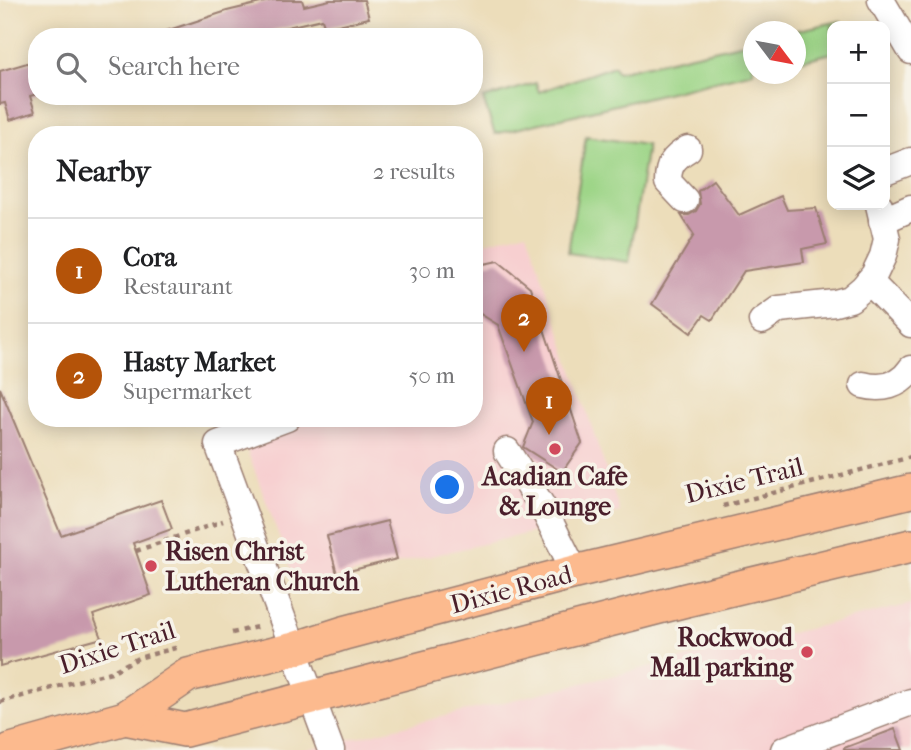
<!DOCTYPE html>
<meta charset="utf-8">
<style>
body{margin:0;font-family:"IM FELL French Canon",serif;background:#f2f2f2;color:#202124}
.controls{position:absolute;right:21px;top:21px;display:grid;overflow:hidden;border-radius:14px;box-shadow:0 4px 18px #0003}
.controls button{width:63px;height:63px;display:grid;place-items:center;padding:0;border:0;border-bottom:2px solid #e0e0e0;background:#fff;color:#202124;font:35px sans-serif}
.compass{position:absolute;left:743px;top:21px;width:63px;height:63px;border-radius:50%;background:#fff;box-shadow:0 4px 18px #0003;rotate:122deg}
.you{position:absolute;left:448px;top:488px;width:24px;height:24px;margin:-18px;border:5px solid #fff;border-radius:50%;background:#1a73e8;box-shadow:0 0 0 10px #1a73e833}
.badge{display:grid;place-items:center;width:46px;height:46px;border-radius:50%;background:#b45309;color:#fff;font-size:23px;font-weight:700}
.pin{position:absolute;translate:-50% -58px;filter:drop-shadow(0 2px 4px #0008)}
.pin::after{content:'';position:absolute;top:37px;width:24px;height:21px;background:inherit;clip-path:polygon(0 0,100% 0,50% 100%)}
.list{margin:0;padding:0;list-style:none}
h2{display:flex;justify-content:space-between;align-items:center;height:91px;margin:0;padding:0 28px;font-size:30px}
h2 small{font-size:23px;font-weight:400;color:#757577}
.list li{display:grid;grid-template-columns:46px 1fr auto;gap:21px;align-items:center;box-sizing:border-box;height:105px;padding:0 28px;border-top:2px solid #e0e0e0}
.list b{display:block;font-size:26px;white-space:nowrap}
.list p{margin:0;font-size:23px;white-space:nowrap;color:#757577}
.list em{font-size:23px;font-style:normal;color:#757577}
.icon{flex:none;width:38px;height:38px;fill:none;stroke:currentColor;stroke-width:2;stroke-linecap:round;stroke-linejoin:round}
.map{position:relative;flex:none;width:911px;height:750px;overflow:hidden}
.search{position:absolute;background:#fff;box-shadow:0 4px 18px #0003;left:28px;top:28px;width:455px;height:77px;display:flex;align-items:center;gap:18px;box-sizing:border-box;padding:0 24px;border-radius:28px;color:#757577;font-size:26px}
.panel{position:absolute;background:#fff;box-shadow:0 4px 18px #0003;left:28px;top:126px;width:455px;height:301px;border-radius:28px}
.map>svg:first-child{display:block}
.built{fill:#f7cfd0}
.green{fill:#9ed588;stroke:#747a5a;stroke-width:2}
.building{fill:#c899ac}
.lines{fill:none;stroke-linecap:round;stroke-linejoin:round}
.minor-casing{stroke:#9b7e72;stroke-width:29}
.major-casing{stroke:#9b7e72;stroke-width:36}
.path{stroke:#9b7e72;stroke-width:4.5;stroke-dasharray:5 5;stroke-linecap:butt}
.minor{stroke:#fff;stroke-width:26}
.major{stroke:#fcba8e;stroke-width:33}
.poi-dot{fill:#d1495b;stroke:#f7f3e8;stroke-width:2.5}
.labels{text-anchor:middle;stroke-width:7;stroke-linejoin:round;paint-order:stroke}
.poi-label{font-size:26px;font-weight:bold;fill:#4a1f2b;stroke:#f7f3e8}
.street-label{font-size:26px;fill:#4a1f2b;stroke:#f7f3e8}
</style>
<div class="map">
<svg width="911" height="750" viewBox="0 0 911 750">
<rect width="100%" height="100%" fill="#f7f3e8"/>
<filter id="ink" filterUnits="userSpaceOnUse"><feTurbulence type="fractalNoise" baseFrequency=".0143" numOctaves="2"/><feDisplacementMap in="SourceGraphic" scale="14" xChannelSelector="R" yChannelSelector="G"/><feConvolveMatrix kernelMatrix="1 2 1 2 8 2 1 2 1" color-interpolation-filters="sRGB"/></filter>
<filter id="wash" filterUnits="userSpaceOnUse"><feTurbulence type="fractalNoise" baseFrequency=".00686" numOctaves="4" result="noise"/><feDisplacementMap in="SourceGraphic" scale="28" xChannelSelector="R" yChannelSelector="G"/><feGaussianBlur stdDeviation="1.57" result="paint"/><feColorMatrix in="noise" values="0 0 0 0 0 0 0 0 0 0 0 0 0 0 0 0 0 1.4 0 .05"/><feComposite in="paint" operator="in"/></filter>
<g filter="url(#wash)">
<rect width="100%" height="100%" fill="#ecddba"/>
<g class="built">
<path d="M527,231l93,281 -322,75 -63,-169h239v-173z"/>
<path d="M911,604v146h-607z"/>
</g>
<g class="green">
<path d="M841,21l3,5h-12v27l-36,9 -2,-31z"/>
<path d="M753,41v31l-258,62 -12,-35 53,-16 3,9 75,-26 3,6z"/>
<path d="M586,136l61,9 -18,117 -61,-9z"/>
</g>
<g id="blocks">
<g class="building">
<path d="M273,0h29l2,6 26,-6h34l5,18 -44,10 -3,-9 -52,12 2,6h-111l-1,-4 67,-22z"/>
<path d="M37,60v34l-7,2 5,16 -25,8 -5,-17 -5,1v-33z"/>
<path d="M713,180l26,35 42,-19 6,14 29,-2 11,36 -25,5 2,13 -60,9 -32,49 -8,-5 -13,18 -39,-29 42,-69 -13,-20h8l7,-4 4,-7 -2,-13z"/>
<path d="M498,261l32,26 52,156 -20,29 -39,-25 10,-25 -35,-97 -24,-15v-44z"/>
<path d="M0,388l61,147 100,-35 11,29 -39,14 18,52 -58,20 9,23 -102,28z"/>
<path d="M387,521l10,38 -60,15 -10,-38z"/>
<path d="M895,729l8,21h-59v-2z"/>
</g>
</g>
</g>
<g filter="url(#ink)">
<use href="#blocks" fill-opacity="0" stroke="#9b7e72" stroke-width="2"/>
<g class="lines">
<g class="minor-casing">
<g id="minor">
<path d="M881,0l30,51"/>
<path d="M885,171l26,-10"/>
<path d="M685,200l-17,-18c0,-17 5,-24 20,-33"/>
<path d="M882,221l29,-13"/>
<path d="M869,281l42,43"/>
<path d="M762,321l17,-12 56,-6 15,-4 13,-11 11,-13 9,-19 4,-17 -8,-34"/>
<path d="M863,385c19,5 37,1 48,-16"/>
<path d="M287,418l-69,26 113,306"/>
<path d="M507,451l35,55 33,66"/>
<path d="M784,750l127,-48"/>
</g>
</g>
<g class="major-casing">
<g id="major">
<path d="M125,718l60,12 501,-130 225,-54"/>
<path d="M11,750l114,-32 63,-43 106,-26 50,-16 231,-61 336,-81"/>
</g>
</g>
<g class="path">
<path d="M723,506l188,-49"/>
<path d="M136,551l87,-30"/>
<path d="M232,633l29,-7"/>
<path d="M0,702l111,-30 27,-14 41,-11"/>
</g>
<use href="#minor" class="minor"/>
<use href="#major" class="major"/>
</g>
</g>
<g class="poi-dot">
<circle cx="555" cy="449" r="7"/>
<circle cx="151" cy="566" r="7"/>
<circle cx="807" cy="652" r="7"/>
</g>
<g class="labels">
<g class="poi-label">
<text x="555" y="485">Acadian Cafe<tspan x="555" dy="30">&amp; Lounge</tspan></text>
<text x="165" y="560" text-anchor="start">Risen Christ<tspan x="165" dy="30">Lutheran Church</tspan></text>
<text x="793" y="646" text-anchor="end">Rockwood<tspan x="793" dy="30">Mall parking</tspan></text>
</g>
<g class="street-label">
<text transform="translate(744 480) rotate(-14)" y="9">Dixie Trail</text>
<text transform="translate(511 589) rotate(-15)" y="9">Dixie Road</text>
<text transform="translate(117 647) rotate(-18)" y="9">Dixie Trail</text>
</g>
</g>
</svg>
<div class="controls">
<button>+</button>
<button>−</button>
<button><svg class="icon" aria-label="layers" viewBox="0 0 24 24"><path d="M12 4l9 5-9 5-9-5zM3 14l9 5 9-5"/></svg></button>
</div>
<svg class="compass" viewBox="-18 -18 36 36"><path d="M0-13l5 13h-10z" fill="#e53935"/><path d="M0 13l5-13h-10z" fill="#757577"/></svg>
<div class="you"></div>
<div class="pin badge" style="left:549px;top:435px">1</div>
<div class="pin badge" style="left:524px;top:352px">2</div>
<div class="search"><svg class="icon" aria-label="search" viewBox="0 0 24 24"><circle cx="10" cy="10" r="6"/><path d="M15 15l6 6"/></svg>Search here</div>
<section class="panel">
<h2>Nearby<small>2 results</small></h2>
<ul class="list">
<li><span class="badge">1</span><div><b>Cora</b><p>Restaurant</p></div><em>30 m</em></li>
<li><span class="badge">2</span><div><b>Hasty Market</b><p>Supermarket</p></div><em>50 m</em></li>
</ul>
</section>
</div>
